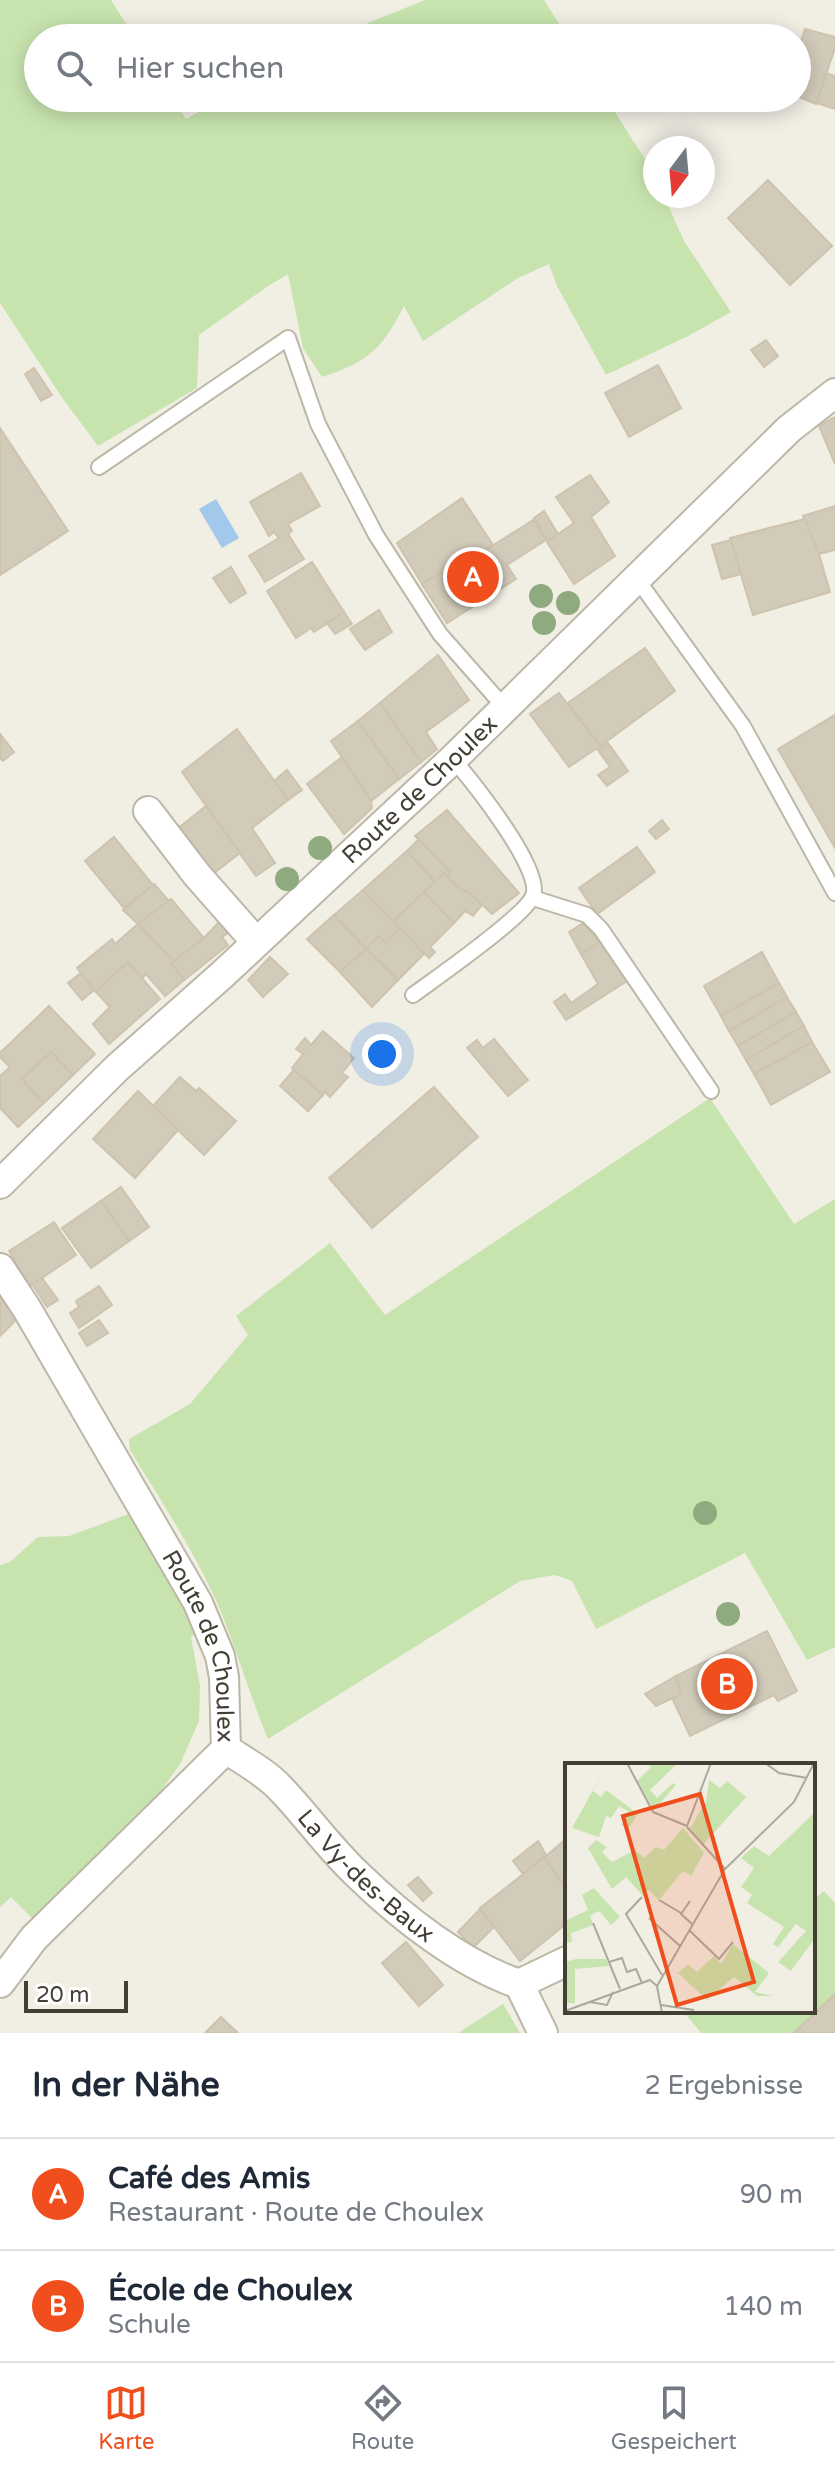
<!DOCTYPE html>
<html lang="de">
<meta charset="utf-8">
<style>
body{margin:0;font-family:"Varela Round",sans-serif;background:#f2f2f3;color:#1f2937}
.compass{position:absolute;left:643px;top:136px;width:72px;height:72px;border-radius:50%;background:#fff;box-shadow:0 4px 20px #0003;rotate:196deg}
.scale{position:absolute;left:24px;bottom:20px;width:104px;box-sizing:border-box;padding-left:8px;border:4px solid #433f34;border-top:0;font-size:22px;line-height:28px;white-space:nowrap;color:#433f34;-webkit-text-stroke:6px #fff;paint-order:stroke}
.you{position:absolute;left:382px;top:1054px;width:28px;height:28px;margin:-20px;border:6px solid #fff;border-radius:50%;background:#1a73e8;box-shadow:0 0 0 12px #1a73e833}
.badge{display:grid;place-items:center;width:52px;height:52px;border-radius:50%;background:#f04e1c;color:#fff;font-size:26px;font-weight:700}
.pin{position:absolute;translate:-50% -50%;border:4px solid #fff;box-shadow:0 2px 8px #0006}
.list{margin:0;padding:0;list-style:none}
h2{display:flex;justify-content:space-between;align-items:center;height:104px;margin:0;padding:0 32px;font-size:34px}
h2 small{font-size:26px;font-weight:400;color:#747a83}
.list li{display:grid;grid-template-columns:52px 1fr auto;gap:24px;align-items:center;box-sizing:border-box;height:112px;padding:0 32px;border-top:2px solid #e0e1e3}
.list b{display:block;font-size:30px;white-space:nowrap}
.list p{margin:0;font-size:26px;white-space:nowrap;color:#747a83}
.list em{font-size:26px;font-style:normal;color:#747a83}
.icon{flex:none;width:44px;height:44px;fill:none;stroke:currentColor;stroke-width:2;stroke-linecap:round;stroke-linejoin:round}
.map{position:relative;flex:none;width:835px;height:2033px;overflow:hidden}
.search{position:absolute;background:#fff;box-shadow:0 4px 20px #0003;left:24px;right:24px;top:24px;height:88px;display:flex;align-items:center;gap:20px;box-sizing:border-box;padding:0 28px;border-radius:44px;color:#747a83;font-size:30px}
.sheet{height:328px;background:#fff}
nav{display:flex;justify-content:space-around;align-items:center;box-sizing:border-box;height:112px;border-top:2px solid #e0e1e3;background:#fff;font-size:22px;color:#747a83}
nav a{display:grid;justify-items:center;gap:4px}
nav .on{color:#f04e1c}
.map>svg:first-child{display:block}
.green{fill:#c7e4ae}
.water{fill:#a2c8ec}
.building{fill:#d2cbba;stroke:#cdc3ae;stroke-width:2}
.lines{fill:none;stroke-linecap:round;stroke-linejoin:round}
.service-casing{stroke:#bcb7a7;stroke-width:18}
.minor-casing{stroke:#bcb7a7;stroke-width:32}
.service{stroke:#fff;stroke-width:14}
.minor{stroke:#fff;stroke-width:28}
.tree{fill:#8faa7e}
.labels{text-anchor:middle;stroke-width:6;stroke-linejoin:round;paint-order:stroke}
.street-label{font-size:24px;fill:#433f34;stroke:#fff}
.inset-road{fill:none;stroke:#aba89e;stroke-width:2}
.view{fill:#f04e1c;fill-opacity:0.15;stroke:#f04e1c;stroke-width:4}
.inset-edge{fill:none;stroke:#433f34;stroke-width:4}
</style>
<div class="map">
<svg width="835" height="2033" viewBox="0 0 835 2033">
<rect width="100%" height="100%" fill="#f1eee4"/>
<g class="green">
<path d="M0,0h111l24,38h-97v60h135l13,21 37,-21h383l49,77v21h9l20,45 47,71 -43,24 -82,39 -49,-89 -8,-22 -31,14 -95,63 -19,-35c-22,43 -36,56 -82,71l-19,-29 -15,-74 -20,12 -69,49 -2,53 -99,58 -35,-47 -63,-96z"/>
<path d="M425,0h119l24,38h-237z"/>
<path d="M710,1098l84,126 41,-25v448l-28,13 -62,-107 -149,76 -24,-48 -17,-6 -35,6 -252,158c-19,-45 -32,-93 -52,-139 -24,-52 -56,-101 -86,-150l-1,-11 61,-35 58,-69 -12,-19 94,-73 55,72z"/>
<path d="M134,1512l51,92 12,30 -6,3 9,49 -1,35 -19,43 -19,27 -127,129 -23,-23 -11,10v-342l10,-3 28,-25 31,-1z"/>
<path d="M824,1891l11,12v91l-41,39h-93l-18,-22h130v-111z"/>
<path d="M503,2004l17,29h-62z"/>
</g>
<path class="water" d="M216,499l23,39 -17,10 -23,-39z"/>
<g class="building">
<path d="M805,29l30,8v11l-19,56 -19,-8v-43z"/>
<path d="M826,73l9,3v33l-18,-6z"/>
<path d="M768,180l64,66 -42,39 -62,-67z"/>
<path d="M766,340l12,16 -14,11 -13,-17z"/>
<path d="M658,365l23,43 -52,29 -24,-44z"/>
<path d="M34,368l18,27 -11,6 -16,-27z"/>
<path d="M835,417v47l-16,-38z"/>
<path d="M0,428l68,103 -68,44z"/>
<path d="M301,473l19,33 -32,18 4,7 -4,3 16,25 -39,23 -16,-26 30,-18 -5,-6 -5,4 -19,-34z"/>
<path d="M590,475l19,27 -18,15 24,39 -41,28 -27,-42 27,-19 -18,-26z"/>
<path d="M462,498l31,47 -42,27 -2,-4 -27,16 -25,-41z"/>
<path d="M835,506v44l-16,4 -16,-38z"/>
<path d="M544,511l14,23 -10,7 -14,-23z"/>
<path d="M805,519l14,35 11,38 -77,23 -23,-77z"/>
<path d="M533,520l13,20 -39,25 9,14 -69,44 -25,-39 27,-16 2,4z"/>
<path d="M731,540l10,34 -19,5 -10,-34z"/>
<path d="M312,562l32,50 -30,20 -3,-4 -15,10 -29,-47z"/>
<path d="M231,567l15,26 -16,10 -17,-25z"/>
<path d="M379,610l13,22 -27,18 -15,-21z"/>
<path d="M344,612l8,12 -17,10 -8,-11z"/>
<path d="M645,648l30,43 -75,55 -32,-43z"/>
<path d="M438,655l31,45 -43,32 11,17 -16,13 -41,-59z"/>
<path d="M559,693l41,53 -31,21 -39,-53z"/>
<path d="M380,703l41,59 -22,17 -41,-58z"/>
<path d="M835,715v133l-57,-99z"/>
<path d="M358,721l41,58 -28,22 -40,-60z"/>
<path d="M237,729l51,71 -36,28 23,35 -19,13 -74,-104z"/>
<path d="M1,735l13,17 -11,9 -3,-3z"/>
<path d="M608,743l20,28 -21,15 -9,-11 12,-8 -12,-17z"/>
<path d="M342,757l29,44 1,7 -28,26 -37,-50z"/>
<path d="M287,770l15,20 -14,10 -14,-19z"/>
<path d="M206,806l34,47 -30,23 -34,-46z"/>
<path d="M447,810l72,83 -27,21 -21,-20 -13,-6 -11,-12 3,-4 -35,-36z"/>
<path d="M662,820l7,9 -13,10 -7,-8z"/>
<path d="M114,837l39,48 -29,23 -39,-47z"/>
<path d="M419,839l31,33 -3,4 -3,-3 -9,9 -28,-31z"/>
<path d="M637,847l18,25 -58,42 -18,-26z"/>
<path d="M407,851l28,31 -42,40 -30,-32z"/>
<path d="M444,873l14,15 13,6 11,11 -9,11 -8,-5 -11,12 -30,-31z"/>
<path d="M154,884l15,17 -31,23 -15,-14z"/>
<path d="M363,890l37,38 -14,15 -7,-7 -13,13 -32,-34z"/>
<path d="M424,892l30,31 -24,24 5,5 -6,6 -36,-36z"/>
<path d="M171,899l33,39 -30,24 -36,-38z"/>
<path d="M334,915l32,34 -26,23 -33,-33z"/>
<path d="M219,922l10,10 -7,5 6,8 -44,35 -13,-17 33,-25z"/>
<path d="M583,923l17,19 -19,12 -12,-22z"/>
<path d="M138,924l36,38 -3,1 13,17 -19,16 -19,-22 -4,4 -14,-16 -32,30 -19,-24 35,-29 3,5z"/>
<path d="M400,928l24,26 -26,26 -32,-31 13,-13 7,7z"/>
<path d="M600,942l27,39 -61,39 -12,-18 11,-8 6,9 27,-19 -17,-30z"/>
<path d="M366,949l32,31 -26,27 -32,-35z"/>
<path d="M762,952l17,31 -58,33 -17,-30z"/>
<path d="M270,957l18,17 -25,23 -15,-17z"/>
<path d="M128,962l32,37 -51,45 -16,-20 17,-17 -14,-15z"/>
<path d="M81,973l13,17 -12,10 -14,-17z"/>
<path d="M779,983l8,14 -58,34 -8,-15z"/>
<path d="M787,997l9,15 -58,34 -9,-15z"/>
<path d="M49,1006l46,48 -22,21 -22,-23 -29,27 22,24 -26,24 -18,-19v-32l10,-9 -10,-10v-4z"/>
<path d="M796,1012l8,14 -58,34 -8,-14z"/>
<path d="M804,1026l8,16 -58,32 -8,-14z"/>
<path d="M323,1031l31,27 -12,15 6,4 -18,20 -5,-5 -2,3 -31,-27 11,-14 -7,-5 9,-11 6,7z"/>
<path d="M494,1039l34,41 -20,16 -41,-48 10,-8 6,8z"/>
<path d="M812,1042l18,30 -59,33 -17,-31z"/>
<path d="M51,1052l22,23 -29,28 -22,-24z"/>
<path d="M294,1070l29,25 -15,16 -28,-25z"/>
<path d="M180,1077l16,14 3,-3 37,33 -32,34 -51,-49z"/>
<path d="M434,1087l44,50 -106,91 -43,-50z"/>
<path d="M138,1091l40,39 -43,48 -42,-39z"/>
<path d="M121,1187l28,40 -20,14 -28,-40z"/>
<path d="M101,1201l28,40 -38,27 -29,-40z"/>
<path d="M54,1222l22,33 -46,31 -21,-35z"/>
<path d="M42,1278l16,22 -11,7 -15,-23z"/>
<path d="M99,1286l13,19 -33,23 -9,-15 9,-6 -3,-6z"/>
<path d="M0,1295l17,24 -17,17z"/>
<path d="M99,1320l9,13 -21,13 -8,-13z"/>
<path d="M767,1631l30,60 -19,10 -4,-6 -84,41 -18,-38 9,-4 -5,-18z"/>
<path d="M676,1676l5,18 -25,12 -11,-12z"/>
<path d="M567,1838v52l-23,-32z"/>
<path d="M538,1841l8,14 -23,19 -10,-13z"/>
<path d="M544,1858l23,32v33l-47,38 -40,-53z"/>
<path d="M418,1877l14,16 -9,8 -15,-16z"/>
<path d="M480,1909l14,18 -21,21 -15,-16z"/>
<path d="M406,1942l37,43 -24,21 -37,-43z"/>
<path d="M835,1994v39h-41z"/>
<path d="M221,2017l17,16h-33z"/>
</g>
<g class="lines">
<g class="service-casing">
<g id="service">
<path d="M99,467l189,-129 30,86 58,111 64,99 65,74"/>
<path d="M637,579l106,147 92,167"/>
<path d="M533,898l54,17 14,14 110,162"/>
<path d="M413,995c23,-17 111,-78 120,-99 11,-26 -62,-116 -80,-137"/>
</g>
</g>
<g class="minor-casing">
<g id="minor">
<path d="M148,811l49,64 59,67"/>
<path id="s1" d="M0,1184l117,-116 106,-94 230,-215 336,-330 46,-36"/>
<path id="s2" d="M0,1268l27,41 171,294 22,53 4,21 2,72 -192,189 -34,45"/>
<path id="s3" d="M226,1749c18,12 39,23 54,39 27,28 49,60 78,87 44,43 103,89 161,109"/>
<path d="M519,1984l24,49"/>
<path d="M519,1984l48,-23"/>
</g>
</g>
<use href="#service" class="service"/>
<use href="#minor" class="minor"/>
</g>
<g class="tree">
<circle cx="541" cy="596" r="12"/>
<circle cx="568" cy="603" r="12"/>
<circle cx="544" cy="623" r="12"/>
<circle cx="320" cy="848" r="12"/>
<circle cx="287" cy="879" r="12"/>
<circle cx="705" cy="1513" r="12"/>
<circle cx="728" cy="1614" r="12"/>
</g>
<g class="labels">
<g class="street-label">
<text dy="8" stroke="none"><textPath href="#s1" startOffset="576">Route de Choulex</textPath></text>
<text dy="8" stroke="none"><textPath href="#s2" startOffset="432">Route de Choulex</textPath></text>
<text dy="8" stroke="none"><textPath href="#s3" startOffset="190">La Vy-des-Baux</textPath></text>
</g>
</g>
<g transform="translate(565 1763)">
<rect width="250" height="250" fill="#f1eee4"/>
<path d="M43,0l-15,28 8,6 5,-7 32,24 -10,15 -7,-4 8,-13 -10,-6 -8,12 -5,-2 -7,21 -27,-9zM82,0h31l-28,27 7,8 16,-15 3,2 -22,25 -17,-29 14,-14zM144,17l11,8 7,-7 19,16 -44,49 -12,-18 16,-26zM250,49v126l-24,33 -13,-9 28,-31 -10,-7 -18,23 -5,-3 11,-17 -37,-24 5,-8 -11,-8 13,-19 -13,-10 13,-12 15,10zM118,65l21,25 -13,23 -8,-5 -24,29 -11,-10 -5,6 -17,-19 -14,12 -24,-41 8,-8 11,7 -5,5 10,10 23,-12 9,8 12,-11 8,3zM29,125l26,29 -9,8 -12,-14 -9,5 3,9 -22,8 1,9 -7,1v-22l23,-11 -6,-15zM168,181l36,29 -14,19 18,4h-16l-23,-19 -27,23 -29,-27 10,-9 9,8 17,-16 7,8zM11,196h30l3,7 -34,3v34h-10v-41z" fill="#c7e4ae"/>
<path class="inset-road" d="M62,0l26,49M200,0l14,10 28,5M88,49l34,14M122,63l24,-63M122,64l38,42M77,134l-16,17 36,61M94,137l22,13M125,138l-9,13 11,10M84,155l31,28M28,160l27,66M124,167l30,29 14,-17M44,199l13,-4 5,14 9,-3 6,14M92,223l68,-117 69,-67 20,-39M25,239l17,3 6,-13M96,242l33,5M0,248l85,-31 7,6 5,27"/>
<path class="view" d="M135,31l54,188 -77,23 -54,-189z"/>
<rect width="250" height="250" class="inset-edge"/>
</g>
</svg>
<svg class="compass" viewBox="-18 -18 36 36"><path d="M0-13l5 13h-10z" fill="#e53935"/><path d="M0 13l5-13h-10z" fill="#747a83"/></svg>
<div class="scale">20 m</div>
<div class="you"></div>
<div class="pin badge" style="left:473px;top:577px">A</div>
<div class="pin badge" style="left:727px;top:1684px">B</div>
<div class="search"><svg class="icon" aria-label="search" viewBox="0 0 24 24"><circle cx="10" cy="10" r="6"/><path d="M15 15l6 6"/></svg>Hier suchen</div>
</div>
<section class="sheet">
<h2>In der Nähe<small>2 Ergebnisse</small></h2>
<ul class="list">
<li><span class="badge">A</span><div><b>Café des Amis</b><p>Restaurant · Route de Choulex</p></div><em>90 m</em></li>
<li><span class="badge">B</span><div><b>École de Choulex</b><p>Schule</p></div><em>140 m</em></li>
</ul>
</section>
<nav>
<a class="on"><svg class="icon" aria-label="map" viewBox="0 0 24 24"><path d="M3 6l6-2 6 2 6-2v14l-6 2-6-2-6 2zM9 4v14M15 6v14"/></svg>Karte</a>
<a><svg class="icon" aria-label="directions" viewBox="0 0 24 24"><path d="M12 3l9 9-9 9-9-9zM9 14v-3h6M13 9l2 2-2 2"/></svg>Route</a>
<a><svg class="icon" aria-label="saved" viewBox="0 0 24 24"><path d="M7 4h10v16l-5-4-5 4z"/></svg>Gespeichert</a>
</nav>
